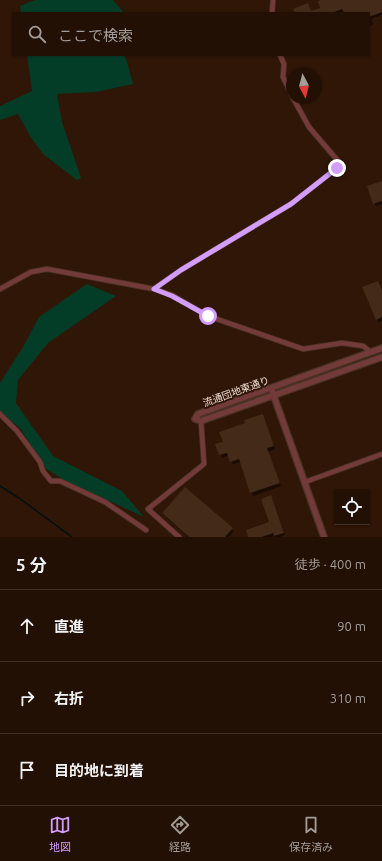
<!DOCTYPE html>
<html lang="ja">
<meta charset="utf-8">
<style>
body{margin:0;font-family:Ubuntu,"Noto Sans JP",sans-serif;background:#2b190e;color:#f1f3f6}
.controls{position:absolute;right:12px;bottom:12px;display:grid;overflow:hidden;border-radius:0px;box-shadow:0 1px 3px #0004}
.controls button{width:36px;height:36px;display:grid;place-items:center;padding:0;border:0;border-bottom:1px solid #403026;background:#231004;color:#f1f3f6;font:20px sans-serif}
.compass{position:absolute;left:286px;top:68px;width:36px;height:36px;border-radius:50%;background:#231004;box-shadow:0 1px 3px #0004;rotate:173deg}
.stop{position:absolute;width:12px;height:12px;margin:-9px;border:3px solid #d29dfd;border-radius:50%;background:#fff}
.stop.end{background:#d29dfd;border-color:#fff;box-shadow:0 1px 4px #0008}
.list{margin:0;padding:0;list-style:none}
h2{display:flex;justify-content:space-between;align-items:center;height:52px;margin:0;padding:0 16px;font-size:17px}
h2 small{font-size:13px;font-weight:400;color:#a39d9a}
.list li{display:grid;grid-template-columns:26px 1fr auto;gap:12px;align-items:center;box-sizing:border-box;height:72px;padding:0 16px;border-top:1px solid #403026}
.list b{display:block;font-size:15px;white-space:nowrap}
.list em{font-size:13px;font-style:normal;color:#a39d9a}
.icon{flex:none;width:22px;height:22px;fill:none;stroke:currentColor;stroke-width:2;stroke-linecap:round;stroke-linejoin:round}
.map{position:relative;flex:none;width:382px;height:537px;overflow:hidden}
.search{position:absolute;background:#231004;box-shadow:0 1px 3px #0004;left:12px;right:12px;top:12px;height:44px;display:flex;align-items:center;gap:10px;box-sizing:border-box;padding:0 14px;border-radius:0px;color:#a39d9a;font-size:15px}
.sheet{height:268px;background:#231004}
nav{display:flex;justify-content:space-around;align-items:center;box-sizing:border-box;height:56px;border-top:1px solid #403026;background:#231004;font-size:11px;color:#a39d9a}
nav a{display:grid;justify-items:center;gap:2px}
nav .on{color:#d29dfd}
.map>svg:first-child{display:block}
.green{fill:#043d27}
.shadow{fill:#0007}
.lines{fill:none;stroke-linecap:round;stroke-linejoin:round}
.stream{stroke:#010f11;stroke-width:1.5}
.building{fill:#442a19}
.minor-casing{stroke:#4a3223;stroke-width:6}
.tertiary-casing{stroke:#4a3223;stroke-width:8}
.minor{stroke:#733a3a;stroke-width:4.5}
.tertiary{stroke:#733a3a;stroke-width:5.5}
.route{stroke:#d29dfd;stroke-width:5}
.labels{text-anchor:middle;stroke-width:4;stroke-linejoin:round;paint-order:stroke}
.street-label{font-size:10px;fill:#efddd3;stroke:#2f1606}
</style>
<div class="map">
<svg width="382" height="537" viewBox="0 0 382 537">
<rect width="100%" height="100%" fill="#2f1606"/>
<g class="green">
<path d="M35,0h78l11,13h-103l-1,-7z"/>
<path d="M27,55h98l8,29 -37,8 -39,2 5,28 19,56 -4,2 -34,-26 -13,-18 -12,-22 -18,6v-14l32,-15z"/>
<path d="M87,284l29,12 -68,47 -30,37 -2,23 37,53 69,35 22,26 -78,-36 -20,-12 -26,-41 -20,-16v-29l23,-36 16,-30z"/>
</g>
<g class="shadow">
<path d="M324,0h58v15l-11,4 2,5 -4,2v-13h-24v-1l-49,1 15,-1 11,-4z"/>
<path d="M382,182v22l-6,2 -2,-3z"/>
<path d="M382,291v30l-4,1 -1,-2z"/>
<path d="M263,415l12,34 -7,3 13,34 -28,10 -12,-34 -8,2 -4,-9 -7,3 -5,-13 7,-3 22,-18z"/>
<path d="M272,499l13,36 -5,2h-5v-1l-4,1h-22l21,-15z"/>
<path d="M163,513l69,16 1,3 -4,5h-41l-23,-21z"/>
</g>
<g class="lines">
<path class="stream" d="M0,486l19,12 53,39"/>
</g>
<g class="building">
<path d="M321,0h61v12l-13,5v-4h-25l-2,-4 -10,4h-37l-2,-4 15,-6 3,8 9,-3 -2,-7z"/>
<path d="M382,181v20l-9,3 -6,-18z"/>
<path d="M378,281l4,10v26l-6,3 -14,-33z"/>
<path d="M263,414l11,32 -7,2 13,35 -30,10 -11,-34 -9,3 -3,-9 -8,2 -4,-11 8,-2 -4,-10 26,-9 -1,-3z"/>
<path d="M185,487l48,41 -8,9h-36l-27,-24z"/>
<path d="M271,495l13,38 -10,3 -1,-3 -11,4h-14l-2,-7 23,-8 -8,-23z"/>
</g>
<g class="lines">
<g class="minor-casing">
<g id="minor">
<path d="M272,13l1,-13"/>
<path d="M280,55l4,9 -1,13 9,19"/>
<path d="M0,289l31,-17 16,-3 107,20 27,-19 110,-66 46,-36 2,-6 -30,-35 -16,-29"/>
<path d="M154,289l18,6 36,21 95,33 39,-6 21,3 8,6"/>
<path d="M0,414l17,17 23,31 3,9 8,10h9l45,21 41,28"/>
<path d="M305,482l77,-28"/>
<path d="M179,537l-31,-28 56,-45 -3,-43"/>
</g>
</g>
<g class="tertiary-casing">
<g id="tertiary">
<path d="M382,348l-184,66 -3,5 6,2 181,-64"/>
<path d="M271,388l53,149"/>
</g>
</g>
<use href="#minor" class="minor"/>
<use href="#tertiary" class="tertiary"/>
</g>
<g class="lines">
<path class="route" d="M208,316l-36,-20 -18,-7 27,-19 110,-66 46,-36"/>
</g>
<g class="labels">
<g class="street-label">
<text transform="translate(236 391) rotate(-20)" y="4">流通団地東通り</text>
</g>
</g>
</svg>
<div class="controls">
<button><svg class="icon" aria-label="locate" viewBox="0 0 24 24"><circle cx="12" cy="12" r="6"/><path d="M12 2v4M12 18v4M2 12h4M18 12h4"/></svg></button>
</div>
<svg class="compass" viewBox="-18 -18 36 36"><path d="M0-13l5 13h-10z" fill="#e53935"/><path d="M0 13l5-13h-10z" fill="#a39d9a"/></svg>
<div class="stop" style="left:208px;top:316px"></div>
<div class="stop end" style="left:337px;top:168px"></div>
<div class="search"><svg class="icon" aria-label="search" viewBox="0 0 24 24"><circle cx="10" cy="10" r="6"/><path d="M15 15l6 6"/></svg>ここで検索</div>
</div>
<section class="sheet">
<h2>5 分<small>徒歩 · 400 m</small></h2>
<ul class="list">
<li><svg class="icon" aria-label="ahead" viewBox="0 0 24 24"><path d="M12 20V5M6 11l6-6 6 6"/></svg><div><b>直進</b></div><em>90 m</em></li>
<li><svg class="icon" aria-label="right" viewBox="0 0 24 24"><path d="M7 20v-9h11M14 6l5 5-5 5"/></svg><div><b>右折</b></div><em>310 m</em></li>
<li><svg class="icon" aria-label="arrive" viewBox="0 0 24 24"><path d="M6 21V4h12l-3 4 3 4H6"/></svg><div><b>目的地に到着</b></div></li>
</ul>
</section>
<nav>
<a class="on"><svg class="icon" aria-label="map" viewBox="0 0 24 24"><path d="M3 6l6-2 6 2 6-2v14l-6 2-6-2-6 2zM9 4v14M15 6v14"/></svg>地図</a>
<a><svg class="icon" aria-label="directions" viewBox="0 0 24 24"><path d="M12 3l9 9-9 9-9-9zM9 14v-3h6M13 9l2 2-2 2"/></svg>経路</a>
<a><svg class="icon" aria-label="saved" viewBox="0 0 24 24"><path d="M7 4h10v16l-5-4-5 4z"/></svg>保存済み</a>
</nav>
